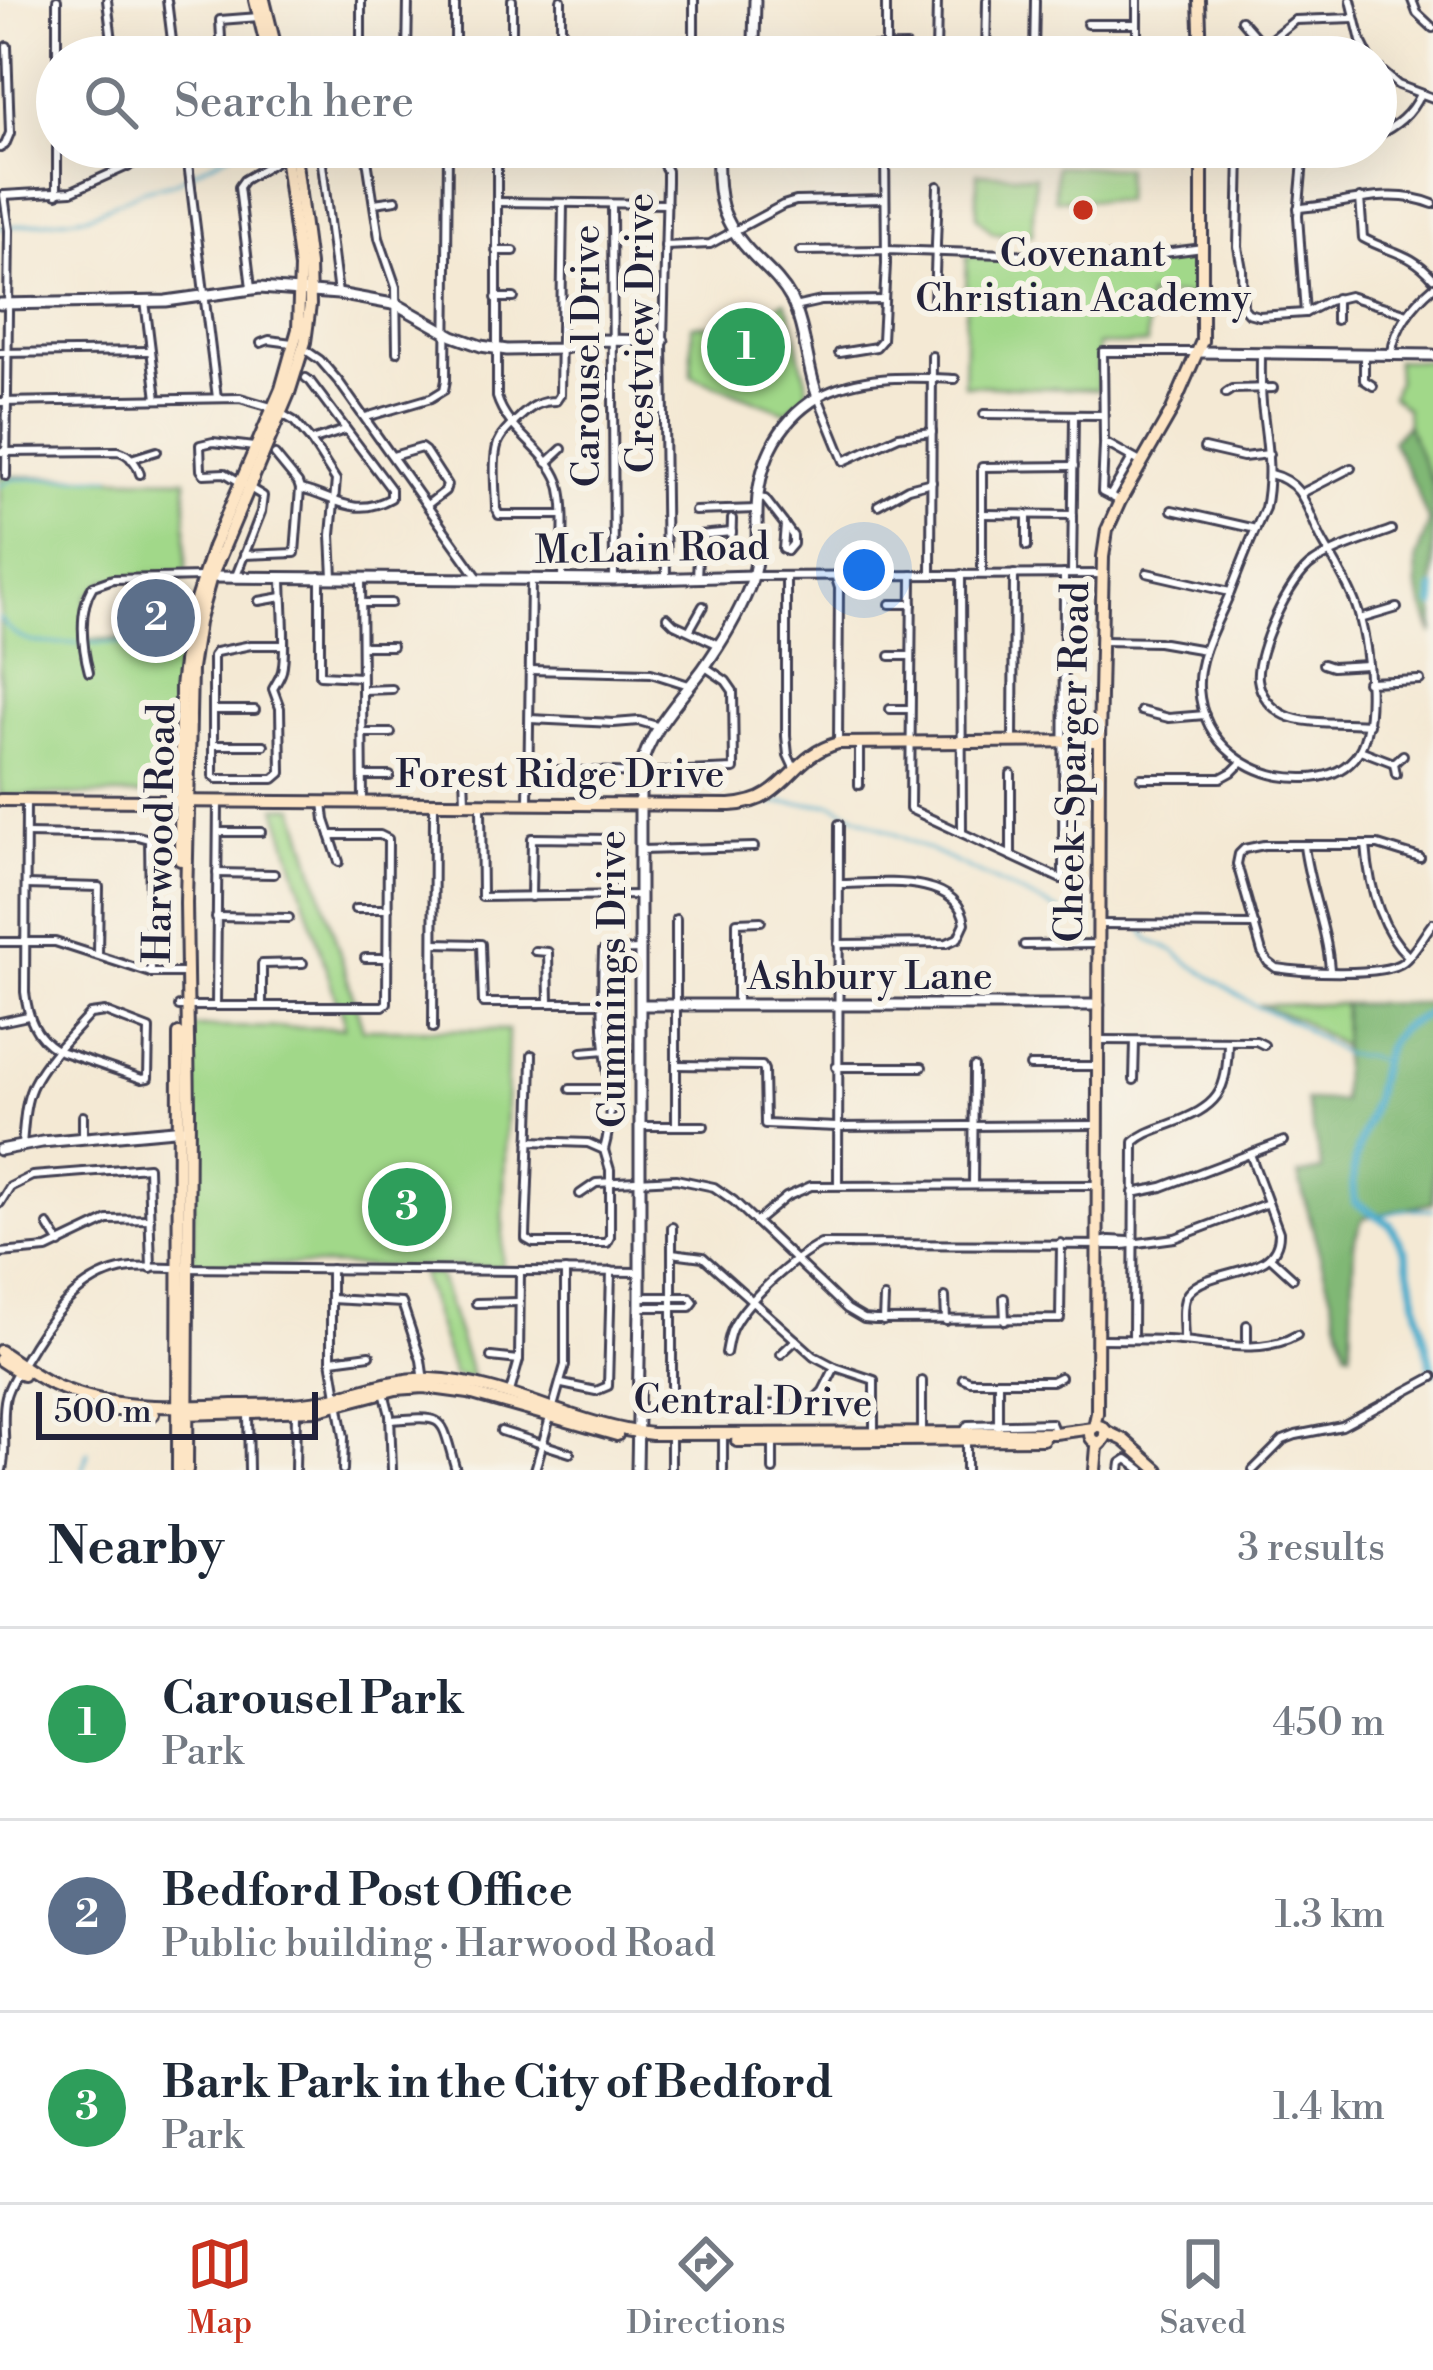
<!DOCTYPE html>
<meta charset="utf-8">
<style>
body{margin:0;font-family:"Libre Bodoni",serif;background:#f6f6f7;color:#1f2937}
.scale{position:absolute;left:36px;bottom:30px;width:282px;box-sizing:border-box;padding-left:12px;border:6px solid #22223b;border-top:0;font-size:33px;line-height:42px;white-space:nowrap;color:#22223b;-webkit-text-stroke:9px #f7f3e8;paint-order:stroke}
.you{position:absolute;left:864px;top:570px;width:42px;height:42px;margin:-30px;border:9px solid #fff;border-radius:50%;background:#1a73e8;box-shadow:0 0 0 18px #1a73e833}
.badge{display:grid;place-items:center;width:78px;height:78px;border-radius:50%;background:#c8321e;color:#fff;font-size:39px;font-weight:700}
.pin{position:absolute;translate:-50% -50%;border:6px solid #fff;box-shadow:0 3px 12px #0006}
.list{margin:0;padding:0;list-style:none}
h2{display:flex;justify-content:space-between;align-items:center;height:156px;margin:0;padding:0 48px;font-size:51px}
h2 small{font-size:39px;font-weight:400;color:#747a83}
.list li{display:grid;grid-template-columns:78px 1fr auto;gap:36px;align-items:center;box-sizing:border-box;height:192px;padding:0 48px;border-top:3px solid #e0e1e3}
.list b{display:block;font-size:45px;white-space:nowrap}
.list p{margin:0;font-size:39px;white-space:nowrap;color:#747a83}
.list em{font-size:39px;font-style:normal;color:#747a83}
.icon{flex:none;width:66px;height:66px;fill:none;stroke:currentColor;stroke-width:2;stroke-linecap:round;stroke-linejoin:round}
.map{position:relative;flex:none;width:1433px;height:1470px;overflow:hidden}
.search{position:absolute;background:#fff;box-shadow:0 12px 48px #0002;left:36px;right:36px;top:36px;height:132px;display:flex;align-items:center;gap:30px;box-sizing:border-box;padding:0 42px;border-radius:66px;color:#747a83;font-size:45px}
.sheet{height:732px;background:#fff}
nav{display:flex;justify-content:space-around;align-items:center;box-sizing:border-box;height:168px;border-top:3px solid #e0e1e3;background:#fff;font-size:33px;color:#747a83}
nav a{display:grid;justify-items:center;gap:6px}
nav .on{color:#c8321e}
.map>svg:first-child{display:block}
.green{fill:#a1d889;stroke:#627d62;stroke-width:3}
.forest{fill:#80b875;stroke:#516d58;stroke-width:3}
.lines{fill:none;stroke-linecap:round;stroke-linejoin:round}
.stream{stroke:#4dadcc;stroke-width:3}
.river{stroke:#4dadcc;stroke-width:8}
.minor-casing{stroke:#424052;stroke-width:12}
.tertiary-casing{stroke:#424052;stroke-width:15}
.secondary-casing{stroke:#424052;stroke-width:16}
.minor{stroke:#fff;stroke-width:6}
.tertiary{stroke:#fff;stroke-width:9}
.secondary{stroke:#fde5c5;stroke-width:10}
.poi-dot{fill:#c8321e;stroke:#f7f3e8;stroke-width:4.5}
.labels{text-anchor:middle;stroke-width:12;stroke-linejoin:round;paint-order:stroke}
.poi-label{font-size:39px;fill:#22223b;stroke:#f7f3e8}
.street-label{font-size:39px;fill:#22223b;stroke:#f7f3e8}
</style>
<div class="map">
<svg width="1433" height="1470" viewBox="0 0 1433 1470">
<rect width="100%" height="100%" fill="#f7f3e8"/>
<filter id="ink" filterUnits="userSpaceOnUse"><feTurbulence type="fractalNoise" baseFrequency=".00833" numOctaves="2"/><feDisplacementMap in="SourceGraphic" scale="24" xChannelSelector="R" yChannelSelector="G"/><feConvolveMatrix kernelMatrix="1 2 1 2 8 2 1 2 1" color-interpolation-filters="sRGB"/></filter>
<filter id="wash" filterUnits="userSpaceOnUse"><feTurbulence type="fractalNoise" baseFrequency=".004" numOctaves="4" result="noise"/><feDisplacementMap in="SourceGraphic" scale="48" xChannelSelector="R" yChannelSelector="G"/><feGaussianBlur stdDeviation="2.7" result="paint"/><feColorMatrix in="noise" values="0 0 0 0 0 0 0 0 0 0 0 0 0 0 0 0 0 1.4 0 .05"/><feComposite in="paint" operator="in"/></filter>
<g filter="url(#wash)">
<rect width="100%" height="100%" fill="#f4e9d4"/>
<g class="green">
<path d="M1056,166l69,2 -1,33 -69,-2z"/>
<path d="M977,173l58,3 -3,59 -39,-2 -16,-16z"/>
<path d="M1198,252v43l-50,1 -1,48 -49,1v45l-134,-5 3,-129 171,4z"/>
<path d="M785,301c10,20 11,39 16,61 3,11 7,20 7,31l-22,19 -94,-36v-51l52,1z"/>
<path d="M1396,360l37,1v125l-26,-61 -1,-16 -14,-13 5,-14z"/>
<path d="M0,476l186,3v99l-81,2 -19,17 -1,42 97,1 -4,155h-178z"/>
<path d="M276,807h19l68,222 145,1 -6,237 -309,-3 -1,-237 152,1 -1,-14 -7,-14z"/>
<path d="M1344,1004v43l-46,-28 -40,-14z"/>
<path d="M421,1273l18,2 34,104 -20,-4z"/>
</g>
<g class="forest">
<path d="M1407,425l26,61v149l-16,-47 -1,-30 13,-35 -14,-37 -23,-45z"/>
<path d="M1433,1003v200l-70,15 -9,23 -3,111 -5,-1 -48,-176 24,-5 -16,-70 36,1 2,-97z"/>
</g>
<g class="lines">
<g class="stream">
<path d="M0,228l88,-12 56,-26 29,-7 69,-36"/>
<path d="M0,486l13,-7 98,-2"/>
<path d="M0,619c22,30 45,24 78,24"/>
<path d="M89,643h69l10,-2 8,3"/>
<path d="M771,803l60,1 239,112 22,4"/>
<path d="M1143,929l6,11 25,11 16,13 67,43 37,15 50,32 24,3 12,5"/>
<path d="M1379,1216l29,-7 25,1"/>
<path d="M83,1470l5,-18"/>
</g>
<g class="river">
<path d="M1433,590v14"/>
<path d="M1432,1371l-27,-120 -15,-27 -35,-22c-7,-42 9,-65 19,-103 6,-23 6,-44 20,-63 9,-14 27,-15 39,-27"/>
</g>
</g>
</g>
<g filter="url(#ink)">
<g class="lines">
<g class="minor-casing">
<g id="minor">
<path d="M57,0v57"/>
<path d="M107,0l7,57"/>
<path d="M167,0l7,57"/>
<path d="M361,0v57"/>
<path d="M561,0v28l5,10 62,3"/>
<path d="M1351,0l10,41 8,16"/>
<path d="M1412,0l5,13 16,15"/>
<path d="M1241,20l21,24"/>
<path d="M1087,24h50"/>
<path d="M752,49l155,-2"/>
<path d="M222,57l-2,-37 39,-3"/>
<path d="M407,57l1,-57"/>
<path d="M455,57v-57"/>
<path d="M512,57v-57"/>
<path d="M694,57v-57"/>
<path d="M886,57v-57"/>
<path d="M936,57l1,-57"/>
<path d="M986,57l1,-57"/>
<path d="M1034,57l1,-57"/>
<path d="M1137,57v-57"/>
<path d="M1249,57l46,-37 60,-2"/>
<path d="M1376,66l22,19 35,13"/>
<path d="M1376,136c20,-10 35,-21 44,-42"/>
<path d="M125,147l3,20"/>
<path d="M186,147l31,251"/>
<path d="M0,148l5,-3 5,-12 -3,-87"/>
<path d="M1304,150l-6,66 7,97"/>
<path d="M1202,151l102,-1 16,-3"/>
<path d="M1240,151l-2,96 4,22 1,38 5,6 11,3 46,-3 23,-12 21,-5 59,18"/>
<path d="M718,152l167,-4"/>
<path d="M366,153l13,85 17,49 1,65"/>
<path d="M321,156l17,138"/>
<path d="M57,194v-47"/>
<path d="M4,195l5,35 -3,246"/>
<path d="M4,195l68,-4 98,-44"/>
<path d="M1360,198l3,40c27,15 48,14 70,40"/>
<path d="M497,202l170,2"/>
<path d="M374,203l22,-3"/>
<path d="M612,204l2,375"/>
<path d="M1298,208c45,-2 90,-22 135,-4"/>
<path d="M665,246l45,-2 73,-39 13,-4 89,-2"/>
<path d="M496,251h18"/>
<path d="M800,251l86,-1 238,8 79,-10"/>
<path d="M251,288l-12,-101 5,-7 34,-20 148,-13"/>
<path d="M496,298h18"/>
<path d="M145,301l12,98"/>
<path d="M934,303l4,-117"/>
<path d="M794,307l27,-6 63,-1"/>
<path d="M1336,320v-22"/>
<path d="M261,343l8,-3 23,3"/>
<path d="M304,349l16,11 19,22 140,197"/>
<path d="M0,353l150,-2"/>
<path d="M839,353l37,-6 6,-7 4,-76 -1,-117"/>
<path d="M1261,353c0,20 -1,39 2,59 4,33 9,62 2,96 -13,28 -24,56 -35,85 -12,29 -33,62 -31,95 4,57 52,91 106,90 19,0 37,-6 49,-20 25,-27 15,-110 5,-143 -4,-17 -14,-34 -22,-49 -6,-11 -13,-21 -18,-32 -13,-28 -16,-52 -49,-60"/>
<path d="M1392,353c2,-25 22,-50 41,-66"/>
<path d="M1364,354v26l9,6"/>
<path d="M1226,393l6,-4 41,-1"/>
<path d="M0,402l240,-4 31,9"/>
<path d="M282,414l12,7 17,20 25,39 -5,55 2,42"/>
<path d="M984,414l119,1"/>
<path d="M366,417l65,-19 13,-8 2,-10 2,-233"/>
<path d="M932,432l-33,4 -55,25 -26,-64c42,-23 90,-20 137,-18"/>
<path d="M311,441l34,-11"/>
<path d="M1104,445l-2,47 18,9"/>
<path d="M1204,448l39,9 26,-3"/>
<path d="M0,452l118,-1c11,3 19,12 22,23"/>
<path d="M275,455l23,28 2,6c35,8 54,30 91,9v-9l-81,-108 -4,-3"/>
<path d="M393,456l28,-8 4,3 22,34 -2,6 -18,14"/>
<path d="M131,459l26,-8"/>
<path d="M547,463l15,-14"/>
<path d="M1142,463l-38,-21 -1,-90h96"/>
<path d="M1302,493l49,-25"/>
<path d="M1110,496l22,-38"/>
<path d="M758,498l7,1 20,26 -2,24 4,2"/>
<path d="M878,505l30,-17 24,-6"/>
<path d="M1172,510l84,19"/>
<path d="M695,511l62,-2"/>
<path d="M982,514l91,1"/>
<path d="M562,515h-63l-3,-6c0,-18 -5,-56 4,-70 4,-8 14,-16 21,-23 11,-10 19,-15 35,-15l4,-6 3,-191"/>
<path d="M1027,515v31"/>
<path d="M785,525l8,11v8l-6,7"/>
<path d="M698,552l59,-1"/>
<path d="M731,552l1,-33"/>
<path d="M244,555l51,-2 5,-64"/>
<path d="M1147,573l83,19"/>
<path d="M931,574l1,-218"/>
<path d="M961,574l1,259"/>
<path d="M982,574v-107l92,-1"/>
<path d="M1072,574l2,-159"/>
<path d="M835,575l4,13 -1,155"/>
<path d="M912,575l-2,234 151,70 2,-1 1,-304"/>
<path d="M236,576l25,-64 2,-16 -38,-23 -21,1 -3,-4 -1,-25 13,-3 41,5"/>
<path d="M320,576v99l41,2"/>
<path d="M753,576l350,-2"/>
<path d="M786,576v160l2,19 6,13"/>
<path d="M361,577l2,224"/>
<path d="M697,578l2,-43 33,-3"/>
<path d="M562,580c0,-25 5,-76 -3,-98 -13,-34 -51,-49 -62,-85v-236l4,-6 5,-1 151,-1 10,18v10l-4,160 3,238"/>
<path d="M259,601l23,-4"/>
<path d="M361,603h30"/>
<path d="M890,604h22"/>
<path d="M667,617l7,7 43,20"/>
<path d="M1360,619l37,-11"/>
<path d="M690,629l13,-23"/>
<path d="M1102,641l56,1 47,8"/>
<path d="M282,645h-31l-35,7 -3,4v120l4,3h57l7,-6 -1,-65 -7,-19c3,-6 7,-11 9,-18 5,-20 0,-71 0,-94"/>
<path d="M362,646h30"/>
<path d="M890,656h20"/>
<path d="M1323,664l9,3 35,-2"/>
<path d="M530,670l121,3 38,12"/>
<path d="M89,672c-7,-26 -11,-63 4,-86l20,-7 89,-2"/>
<path d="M1367,682l53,-2"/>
<path d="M363,690l29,-1"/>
<path d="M890,709h20"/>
<path d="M213,710h42"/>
<path d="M1141,711l28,7 36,-3"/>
<path d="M530,719l84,4 25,-2 21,6"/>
<path d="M1369,724c-23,-2 -65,1 -84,-9 -14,-7 -25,-20 -27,-36 -3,-26 32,-102 55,-116 23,-15 52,-23 78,-33"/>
<path d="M363,733h28"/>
<path d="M859,741v44"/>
<path d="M1013,742l1,-168"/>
<path d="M213,745h51"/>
<path d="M1360,750l34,13"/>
<path d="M529,769l111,4 94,-4 -1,-78 -7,-10 -22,-15"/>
<path d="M428,773l36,1 1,28"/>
<path d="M1396,774l-2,-11 9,-8"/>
<path d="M364,776h26"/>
<path d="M1141,778h80l11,-6 10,-10"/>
<path d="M323,802l2,18 14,42"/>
<path d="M528,802l3,-223"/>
<path d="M481,806l1,91 159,-2"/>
<path d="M218,832h43"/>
<path d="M26,834l112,2 11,3 2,134"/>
<path d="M1366,845c3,40 13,83 42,111"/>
<path d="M1304,846c5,42 23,81 26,124"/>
<path d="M641,850l113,-3"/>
<path d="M1011,856v-82"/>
<path d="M1420,858l-42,-13h-114l-20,4 -5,5 -2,10 25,88 6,10 8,6c25,4 108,9 127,-6 12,-9 20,-27 30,-39"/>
<path d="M217,873l57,1"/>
<path d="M26,885l73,2 -1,68"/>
<path d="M531,897l1,-59 76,1 2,56"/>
<path d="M355,909h33"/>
<path d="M216,917l73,1"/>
<path d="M676,919v207"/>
<path d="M1099,924l156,1"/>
<path d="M0,942h55l96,31h35"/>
<path d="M434,943l47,1 2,59h120"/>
<path d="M838,944l109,-1 11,-5 7,-15c-7,-51 -88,-39 -126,-39"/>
<path d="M1024,945l75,-1"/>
<path d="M535,951l13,1 1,50"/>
<path d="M365,958h23"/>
<path d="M179,1006h204l4,-3 1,-164 -8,-4h-50"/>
<path d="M216,1006l2,-204"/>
<path d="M262,1006v-42l41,-1"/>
<path d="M737,1006v-84l24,-1"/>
<path d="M105,1012l44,17 -1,49 -6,1 -85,-29 33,-36z"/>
<path d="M0,1022l28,-6"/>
<path d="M433,1028l1,-226"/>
<path d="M1100,1040l156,1 8,4"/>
<path d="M582,1052l24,-2"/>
<path d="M676,1065l86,1 2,4 1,54 72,3 259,-2"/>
<path d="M1030,1066h69"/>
<path d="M836,1067h86"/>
<path d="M1134,1080l1,-39"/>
<path d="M570,1089h41"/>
<path d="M83,1116v21"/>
<path d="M641,1126h63"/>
<path d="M529,1141l59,2 16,7 6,20v67l-3,6h-74l-7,-4v-2c2,-61 5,-122 6,-182"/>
<path d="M22,1145c4,-46 4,-59 35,-95 -23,-14 -29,-33 -32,-58l1,-192"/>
<path d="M604,1150c12,-42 2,-80 -1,-123 -1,-25 -1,-51 0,-76l38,-1"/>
<path d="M838,1185l1,-361"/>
<path d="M973,1185l1,-118"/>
<path d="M1133,1193l29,-6 122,-46"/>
<path d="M580,1194l16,-11 80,-4 38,8 20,14 113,108 17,10 11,1 185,-1 1,-76"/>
<path d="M0,1203l10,-16 22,-11 116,-9 3,102"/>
<path d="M756,1222l30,-25 25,-11 287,-1"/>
<path d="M48,1225l12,19"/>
<path d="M672,1227v177l137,1 14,-14 12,-24"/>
<path d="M1100,1242l10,-2 19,1"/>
<path d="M0,1253l47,-4 61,-29 42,-1"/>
<path d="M672,1253l31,4 111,99 21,11 39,13v56"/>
<path d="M1270,1257l23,21"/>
<path d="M331,1269v91l13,77 -1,33"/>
<path d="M945,1297l1,24"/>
<path d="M1004,1298l1,23"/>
<path d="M331,1299l71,4 19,57 3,21"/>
<path d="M476,1303l43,-1"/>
<path d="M640,1307h50l4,-5 -4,-5h-49"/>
<path d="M883,1321l1,-23"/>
<path d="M1247,1325v20"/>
<path d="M1100,1339c22,0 44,0 66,1 41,1 93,17 131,-5"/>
<path d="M1133,1339l1,-197c10,-9 21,-12 34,-17 51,-19 59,-31 60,-84"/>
<path d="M1184,1341c0,-13 -4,-38 4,-48 23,-28 92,-14 91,-61l-29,-78"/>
<path d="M726,1353c2,-10 3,-20 8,-28 15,-27 60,-67 87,-81l302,1 52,-7 93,-35"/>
<path d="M781,1354l15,-14"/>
<path d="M491,1357l28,3"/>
<path d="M332,1360l38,-5"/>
<path d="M963,1378l7,3h82l8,-4"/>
<path d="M998,1381v45"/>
<path d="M562,1384l34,7 12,-5 3,-115"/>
<path d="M384,1392l6,23 2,55"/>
<path d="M510,1392l9,-32 1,-89"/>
<path d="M248,1414l1,56"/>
<path d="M391,1420c58,-5 49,-3 65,50"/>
<path d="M501,1431l69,22"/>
<path d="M964,1431l4,-6 83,-2 4,10"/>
<path d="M922,1432v-51"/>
<path d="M723,1434v36"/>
<path d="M773,1443v27"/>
<path d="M2,1470c6,-24 -2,-50 4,-74 5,-18 18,-34 27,-50 22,-36 53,-74 99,-78 15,-1 31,0 47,0l461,4"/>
<path d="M295,1470l1,-58"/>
<path d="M535,1470l30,-105v-94"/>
<path d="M671,1470v-35"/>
<path d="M966,1470v-30"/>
<path d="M1120,1470l1,-7 6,-4 15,11"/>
<path d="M1253,1470l30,-30 13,-5 46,-9 91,-49"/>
</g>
</g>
<g class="tertiary-casing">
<g id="tertiary">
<path d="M749,57l5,-14 1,-43"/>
<path d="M0,304l166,-3 94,-13 78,6 60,11 55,31 28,10 26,4 54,-1 36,-9 66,1"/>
<path d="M1199,352l234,3"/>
<path d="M207,577l407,3 139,-4"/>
<path d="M641,1005h458"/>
<path d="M0,1150l42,-8 143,-13"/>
<path d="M637,1470l3,-163v-536c8,-39 40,-71 63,-102 17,-24 35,-54 46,-81 10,-23 8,-49 8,-73 0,-48 18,-92 61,-118 -12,-32 -12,-68 -27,-98 -9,-17 -23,-29 -36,-42 -36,-36 -39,-62 -37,-110"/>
</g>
</g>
<g class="secondary-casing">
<g id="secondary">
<path d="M255,0l14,57"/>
<path d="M264,0l14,57"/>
<path d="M1199,0l2,57"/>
<path d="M0,800l730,5c13,-1 26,-3 38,-11 27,-18 33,-40 70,-51l261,-2"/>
<path d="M180,860l1,-173 8,-66 24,-74 68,-158 17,-60 2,-61 -16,-121"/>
<path d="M0,1351c18,12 35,25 54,34 58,26 118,22 179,20 31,-1 62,1 91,-5 36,-8 71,-23 107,-21 76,3 146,48 221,55l403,-1 38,-5"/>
<path d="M0,1360l23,15"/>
<path d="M100,1408l53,6"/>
<path d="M183,1414l132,-4 81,-21 28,-2 45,6 148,42"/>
<circle cx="1098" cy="1434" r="8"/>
<path d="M1094,1427l3,-14 2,-672 4,-184 4,-27 13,-29 51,-89 31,-71v-194"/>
<path d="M1105,1431l19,9 34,30"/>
<path d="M737,1441l306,-2"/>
<path d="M178,1470l1,-436"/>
<path d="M187,1470l2,-361 -3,-206 5,-234 7,-46 12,-43 79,-187 16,-51 5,-37 -1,-40 -15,-118"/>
<path d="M1095,1470l2,-23 5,-5"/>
</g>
</g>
<use href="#minor" class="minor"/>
<use href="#tertiary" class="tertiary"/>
<use href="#secondary" class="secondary"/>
</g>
</g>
<circle class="poi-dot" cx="1083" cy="210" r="12"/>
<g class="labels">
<g class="poi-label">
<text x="1083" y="266">Covenant<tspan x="1083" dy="45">Christian Academy</tspan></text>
</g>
<g class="street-label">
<text transform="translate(639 333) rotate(-90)" y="14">Crestview Drive</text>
<text transform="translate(585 356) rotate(-90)" y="14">Carousel Drive</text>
<text transform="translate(652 547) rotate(-1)" y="14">McLain Road</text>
<text transform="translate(1071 762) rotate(-89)" y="14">Cheek-Sparger Road</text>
<text x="560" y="787">Forest Ridge Drive</text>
<text transform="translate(158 833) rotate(-89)" y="14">Harwood Road</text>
<text x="870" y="989">Ashbury Lane</text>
<text transform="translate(611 979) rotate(-90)" y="14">Cummings Drive</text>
<text transform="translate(753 1400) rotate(1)" y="14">Central Drive</text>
</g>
</g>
</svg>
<div class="scale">500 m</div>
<div class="you"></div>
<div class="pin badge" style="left:746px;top:347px;background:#2e9e5b">1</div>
<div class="pin badge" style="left:156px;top:618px;background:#5c6f8a">2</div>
<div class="pin badge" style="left:407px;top:1207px;background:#2e9e5b">3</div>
<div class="search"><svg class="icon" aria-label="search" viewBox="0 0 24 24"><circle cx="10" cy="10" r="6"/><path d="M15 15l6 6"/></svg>Search here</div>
</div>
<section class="sheet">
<h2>Nearby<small>3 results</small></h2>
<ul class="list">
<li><span class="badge" style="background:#2e9e5b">1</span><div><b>Carousel Park</b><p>Park</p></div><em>450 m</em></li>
<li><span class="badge" style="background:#5c6f8a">2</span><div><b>Bedford Post Office</b><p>Public building · Harwood Road</p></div><em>1.3 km</em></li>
<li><span class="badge" style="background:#2e9e5b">3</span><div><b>Bark Park in the City of Bedford</b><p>Park</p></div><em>1.4 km</em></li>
</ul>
</section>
<nav>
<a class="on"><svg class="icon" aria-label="map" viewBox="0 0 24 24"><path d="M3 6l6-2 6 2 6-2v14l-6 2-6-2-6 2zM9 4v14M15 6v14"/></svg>Map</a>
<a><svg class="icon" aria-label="directions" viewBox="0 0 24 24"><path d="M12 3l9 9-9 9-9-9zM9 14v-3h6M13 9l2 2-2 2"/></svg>Directions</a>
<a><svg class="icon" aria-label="saved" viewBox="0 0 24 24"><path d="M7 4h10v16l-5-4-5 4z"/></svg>Saved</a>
</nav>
